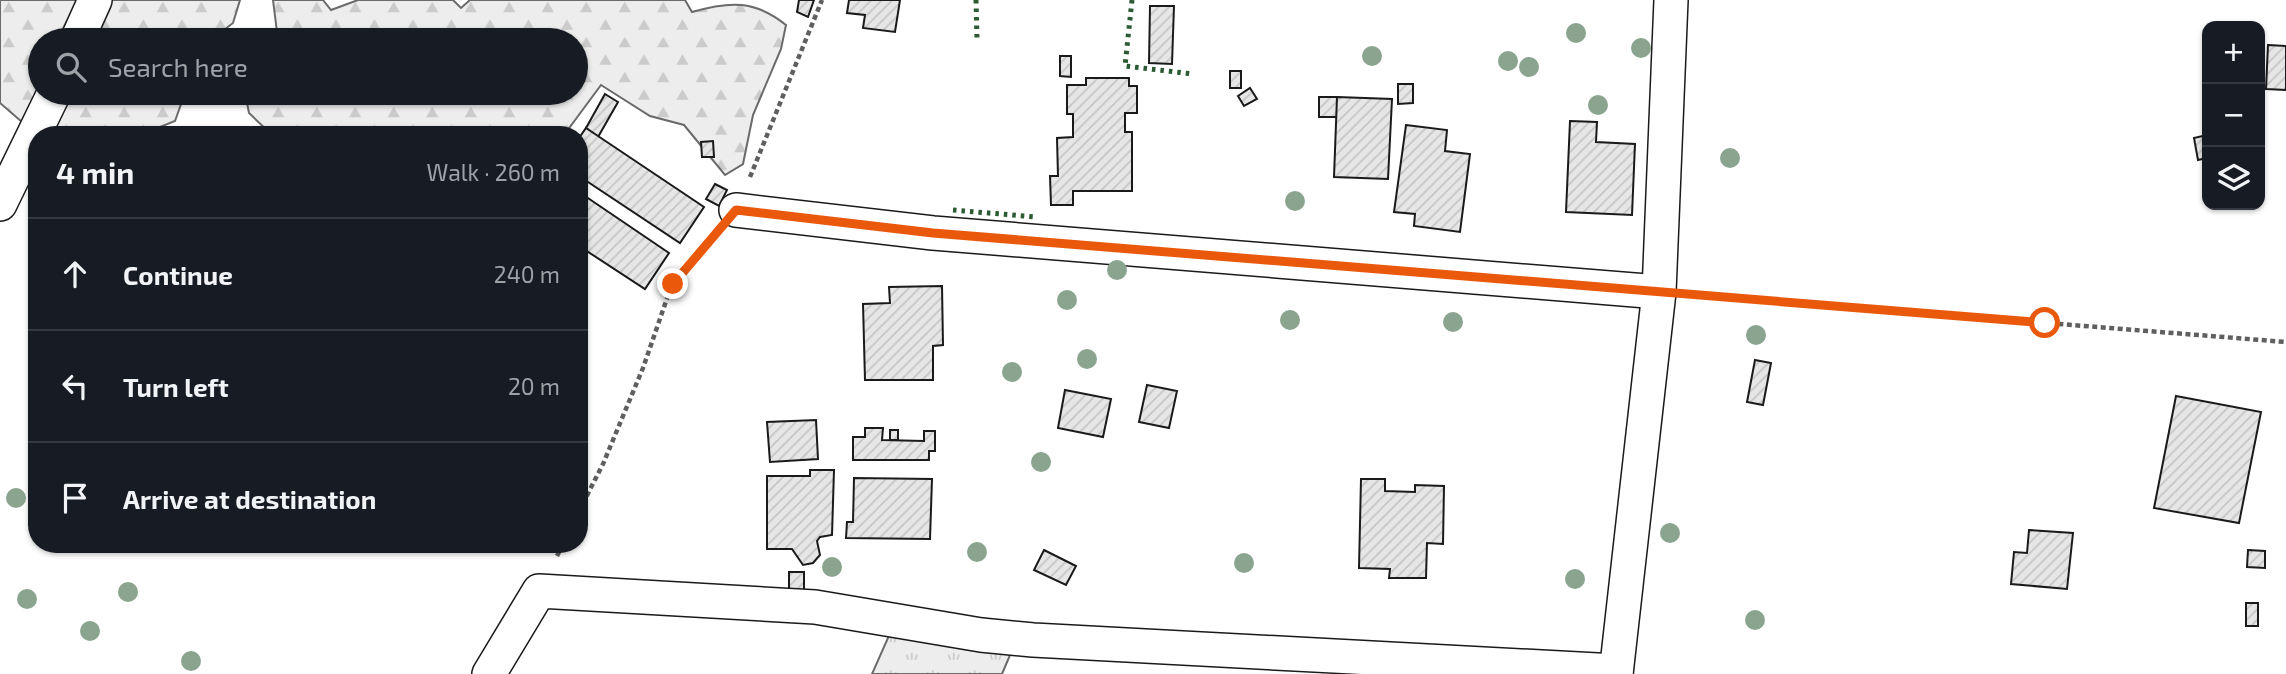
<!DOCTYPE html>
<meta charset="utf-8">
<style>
body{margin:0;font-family:"Exo 2",sans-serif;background:#242831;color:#f1f3f6}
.controls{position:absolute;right:21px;top:21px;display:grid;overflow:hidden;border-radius:14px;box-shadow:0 2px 5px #0004}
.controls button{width:63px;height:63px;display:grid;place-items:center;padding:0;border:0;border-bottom:2px solid #363941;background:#171b24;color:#f1f3f6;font:35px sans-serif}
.stop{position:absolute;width:21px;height:21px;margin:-16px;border:5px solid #ea580c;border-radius:50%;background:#fff}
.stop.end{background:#ea580c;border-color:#fff;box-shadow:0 2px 7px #0008}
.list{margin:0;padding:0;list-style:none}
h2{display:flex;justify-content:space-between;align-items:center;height:91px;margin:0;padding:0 28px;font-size:30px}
h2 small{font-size:23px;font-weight:400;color:#9ea1a6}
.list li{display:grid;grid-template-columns:46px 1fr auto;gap:21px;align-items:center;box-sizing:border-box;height:112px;padding:0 28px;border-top:2px solid #363941}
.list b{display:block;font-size:26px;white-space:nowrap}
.list em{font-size:23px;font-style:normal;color:#9ea1a6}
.icon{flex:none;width:38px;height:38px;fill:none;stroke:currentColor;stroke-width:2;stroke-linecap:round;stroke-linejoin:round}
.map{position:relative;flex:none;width:2286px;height:674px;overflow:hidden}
.search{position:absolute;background:#171b24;box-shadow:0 2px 5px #0004;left:28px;top:28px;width:560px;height:77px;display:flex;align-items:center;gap:18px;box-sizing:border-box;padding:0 24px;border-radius:38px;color:#9ea1a6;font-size:26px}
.panel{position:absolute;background:#171b24;box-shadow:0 2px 5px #0004;left:28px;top:126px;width:560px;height:427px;border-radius:28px}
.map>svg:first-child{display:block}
.grass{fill:url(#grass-tufts);stroke:#6a6a6a;stroke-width:2}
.forest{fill:url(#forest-firs);stroke:#6a6a6a;stroke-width:2}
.building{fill:url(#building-hatch);stroke:#1a1a1a;stroke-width:2}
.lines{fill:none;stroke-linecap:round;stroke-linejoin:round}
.street-casing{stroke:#1a1a1a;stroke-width:36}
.path{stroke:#5f5f5f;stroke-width:4.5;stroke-dasharray:5 3.5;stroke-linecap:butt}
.street{stroke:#fff;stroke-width:33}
.hedge{stroke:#2b5a34;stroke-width:5;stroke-dasharray:3.5 5;stroke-linecap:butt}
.tree{fill:#8aa48f}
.route{stroke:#ea580c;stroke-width:9}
</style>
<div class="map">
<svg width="2286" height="674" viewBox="0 0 2286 674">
<defs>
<pattern id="grass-tufts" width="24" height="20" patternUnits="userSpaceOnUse" patternTransform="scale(1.75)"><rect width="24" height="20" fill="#ededed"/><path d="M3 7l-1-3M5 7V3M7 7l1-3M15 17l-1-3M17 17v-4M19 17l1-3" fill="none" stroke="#cbcbcb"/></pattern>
<pattern id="forest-firs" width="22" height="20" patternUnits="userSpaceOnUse" patternTransform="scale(1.75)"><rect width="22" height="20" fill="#ededed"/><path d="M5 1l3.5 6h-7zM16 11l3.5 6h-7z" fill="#cbcbcb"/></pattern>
<pattern id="building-hatch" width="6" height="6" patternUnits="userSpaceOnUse" patternTransform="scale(1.75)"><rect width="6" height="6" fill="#e6e6e6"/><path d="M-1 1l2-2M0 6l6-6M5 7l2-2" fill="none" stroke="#c5c5c5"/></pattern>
</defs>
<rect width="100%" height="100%" fill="#fff"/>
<path class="grass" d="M891,631l122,17 -11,26h-130z"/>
<g class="forest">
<path d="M0,0h240l-7,23 -22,17h-171v53h145l-10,28 -35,14h-103l-37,-32z"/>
<path d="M273,0h50l8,10 27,-10h95l8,8 9,-8h215l7,12c38,-11 63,-12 94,13l-5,24 -28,66 -10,49 -18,11 -41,-50 -34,-9 -49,-31 -37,50h-292l-23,-22 -4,-20h331v-53h-298z"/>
</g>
<g class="building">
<path d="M799,0h15l-6,17 -11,-5z"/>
<path d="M849,0h51l-5,32 -32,-4 2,-13 -18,-2z"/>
<path d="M1150,6h24l-2,58 -23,-1z"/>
<path d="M2268,45l18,1v44l-20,-1z"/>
<path d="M1060,56h11v21l-11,-1z"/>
<rect x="1230" y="71" width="11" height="17"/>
<path d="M1086,78h43v8h8v27h-12v19h7v59h-59v14h-22l-1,-29h8l-1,-38 16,-1v-23h-6v-29h19z"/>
<path d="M1398,84h15v19l-15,1z"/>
<path d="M1250,88l7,11 -13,7 -6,-10z"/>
<path d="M605,94l13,8 -20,35 -12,-9z"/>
<rect x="1319" y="97" width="18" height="20"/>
<path d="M1337,97l55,2 -4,80 -54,-2z"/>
<path d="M1570,121l27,1 -1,20 39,2 -3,71 -66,-3z"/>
<path d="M1406,125l41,5 -2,21 25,3 -10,78 -46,-6 1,-12 -21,-2z"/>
<path d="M586,128l118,79 -24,36 -101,-67v-38z"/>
<path d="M2207,135v23l-9,2 -4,-22z"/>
<path d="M713,141l1,16h-12l-1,-15z"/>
<path d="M715,184l12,6 -8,16 -13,-7z"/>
<path d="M579,192l90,61 -24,36 -66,-43z"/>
<path d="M942,286l1,59 -10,1v34h-68l-2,-76 27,-1 -1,-16z"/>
<path d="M1755,360l16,3 -8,42 -16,-3z"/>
<path d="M1147,385l30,6 -8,37 -30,-6z"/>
<path d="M1065,390l46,9 -8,38 -45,-9z"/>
<path d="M2176,396l85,16 -22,111 -85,-15z"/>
<path d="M816,420l2,39 -48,3 -3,-40z"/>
<path d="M865,428h18l-1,12 42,1v-10h11v20h-6v9h-76v-23h12z"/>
<rect x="890" y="430" width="8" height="10"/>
<path d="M810,470h24l-2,65 -12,2 -3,4 3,14 -7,8 -10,2 -11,-16h-25v-73h43z"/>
<path d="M854,478l78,1 -2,60 -84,-1 1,-16h6z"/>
<path d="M1361,479h24v12l30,1v-7l29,1 -1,58 -16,-1 -1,35h-37l1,-9 -31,-1z"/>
<path d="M2029,530l44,3 -6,56 -56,-5 3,-32 13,1z"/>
<path d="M1044,550l32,16 -10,19 -32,-15z"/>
<path d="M2248,550l17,1v17l-18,-1z"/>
<rect x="789" y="572" width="15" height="22"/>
<rect x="2246" y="603" width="12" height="23"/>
</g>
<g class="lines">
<g class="street-casing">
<g id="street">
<path d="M77,40l18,-40"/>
<path d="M0,204l54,-111"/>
<path d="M736,210l197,23 726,59"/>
<path d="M489,674l50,-83 276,16 166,28 52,5 583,31"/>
<path d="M1616,674l43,-382 12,-292"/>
</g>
</g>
<g class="path">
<path d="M750,177l72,-177"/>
<path d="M1694,295l592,47"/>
<path d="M579,511l24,-47 40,-96 29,-84 43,-49"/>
<path d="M557,556l6,-12"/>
</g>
<use href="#street" class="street"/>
<g class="hedge">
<path d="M976,0l1,39"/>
<path d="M1132,0l-7,66 68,8"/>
<path d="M953,210l83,7"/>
</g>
</g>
<g class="tree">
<circle cx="1576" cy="33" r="10"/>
<circle cx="1641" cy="48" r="10"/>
<circle cx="1372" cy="56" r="10"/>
<circle cx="1508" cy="61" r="10"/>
<circle cx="1529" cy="67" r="10"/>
<circle cx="1598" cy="105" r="10"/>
<circle cx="1730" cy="158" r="10"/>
<circle cx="1295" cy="201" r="10"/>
<circle cx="1117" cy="270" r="10"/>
<circle cx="1067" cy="300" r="10"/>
<circle cx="1290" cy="320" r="10"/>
<circle cx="1453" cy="322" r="10"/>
<circle cx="1756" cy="335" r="10"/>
<circle cx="1087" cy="359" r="10"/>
<circle cx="1012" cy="372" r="10"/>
<circle cx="1041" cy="462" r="10"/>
<circle cx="16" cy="498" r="10"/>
<circle cx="1670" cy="533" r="10"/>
<circle cx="977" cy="552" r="10"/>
<circle cx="1244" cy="563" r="10"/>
<circle cx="832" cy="567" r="10"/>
<circle cx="1575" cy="579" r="10"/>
<circle cx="128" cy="592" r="10"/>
<circle cx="27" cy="599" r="10"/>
<circle cx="1755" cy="620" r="10"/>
<circle cx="90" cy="631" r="10"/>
<circle cx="191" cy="661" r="10"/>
</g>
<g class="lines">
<path class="route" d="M673,284l63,-74 197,23 1112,90"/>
</g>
</svg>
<div class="controls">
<button>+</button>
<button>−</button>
<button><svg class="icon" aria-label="layers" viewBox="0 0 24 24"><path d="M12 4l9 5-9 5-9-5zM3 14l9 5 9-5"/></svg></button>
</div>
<div class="stop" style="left:2045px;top:323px"></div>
<div class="stop end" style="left:673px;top:284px"></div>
<div class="search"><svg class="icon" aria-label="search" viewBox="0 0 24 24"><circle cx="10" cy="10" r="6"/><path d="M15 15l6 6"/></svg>Search here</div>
<section class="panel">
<h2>4 min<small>Walk · 260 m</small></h2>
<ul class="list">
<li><svg class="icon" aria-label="ahead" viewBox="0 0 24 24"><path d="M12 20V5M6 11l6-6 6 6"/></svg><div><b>Continue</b></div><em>240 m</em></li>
<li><svg class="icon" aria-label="left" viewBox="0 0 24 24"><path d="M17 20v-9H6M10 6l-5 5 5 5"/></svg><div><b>Turn left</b></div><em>20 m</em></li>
<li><svg class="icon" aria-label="arrive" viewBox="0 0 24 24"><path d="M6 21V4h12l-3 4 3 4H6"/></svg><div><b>Arrive at destination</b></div></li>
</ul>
</section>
</div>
